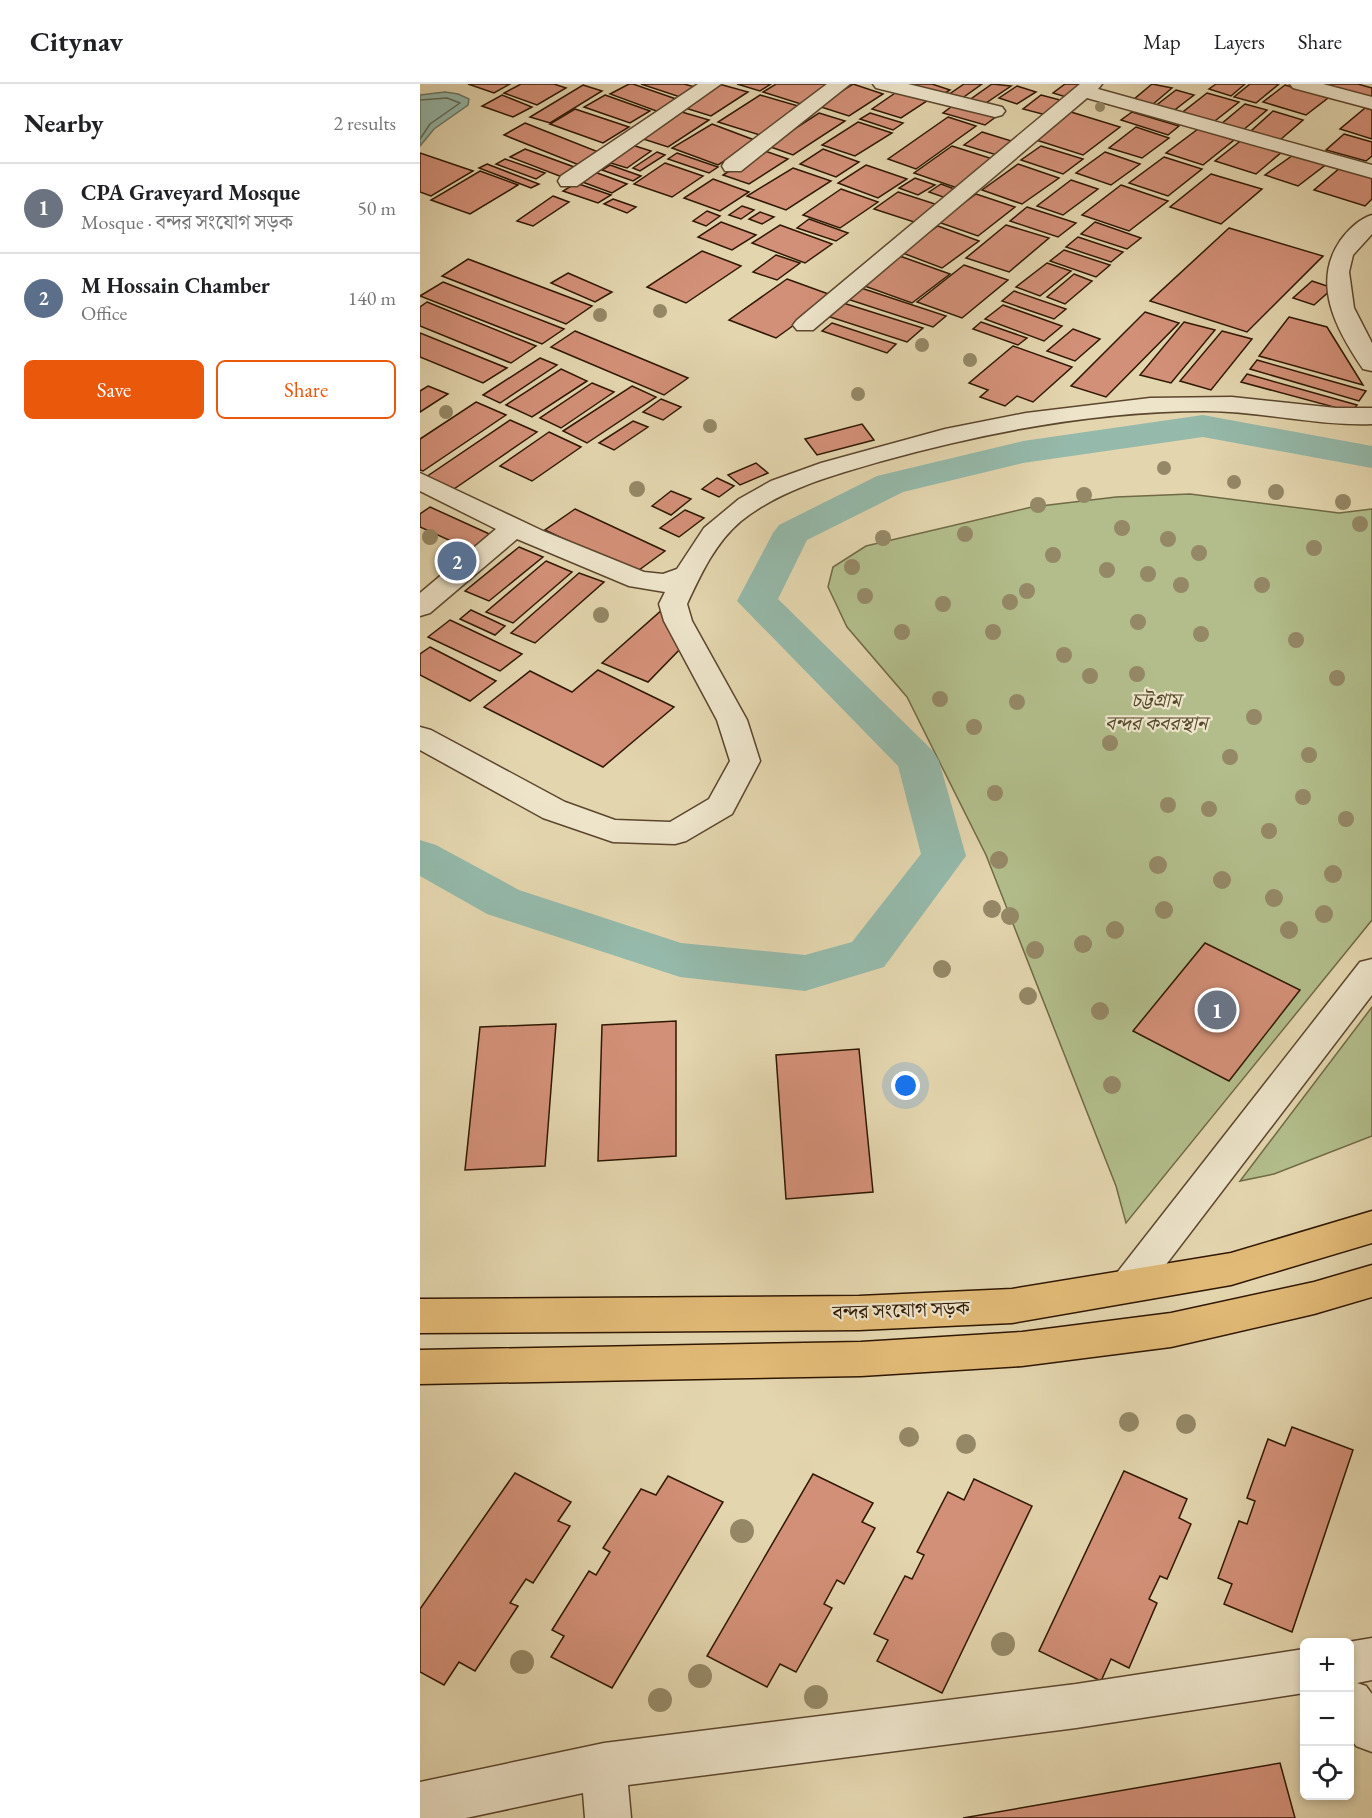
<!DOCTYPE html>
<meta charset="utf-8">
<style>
body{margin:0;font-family:"EB Garamond","Noto Serif Bengali",serif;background:#f2f2f2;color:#202124}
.controls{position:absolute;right:18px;bottom:18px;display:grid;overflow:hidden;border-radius:9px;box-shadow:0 3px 9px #0003}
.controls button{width:54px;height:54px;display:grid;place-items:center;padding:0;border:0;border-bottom:2px solid #e0e0e0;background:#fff;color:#202124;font:30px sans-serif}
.you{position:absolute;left:486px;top:1002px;width:21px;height:21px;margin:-15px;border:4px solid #fff;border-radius:50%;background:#1a73e8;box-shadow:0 0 0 9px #1a73e833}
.badge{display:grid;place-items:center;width:39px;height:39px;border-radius:50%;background:#ea580c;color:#fff;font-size:20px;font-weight:700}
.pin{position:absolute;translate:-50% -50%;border:3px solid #fff;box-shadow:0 2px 6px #0006}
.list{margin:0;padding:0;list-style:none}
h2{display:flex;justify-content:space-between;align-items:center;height:78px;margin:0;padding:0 24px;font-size:26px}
h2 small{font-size:20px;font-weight:400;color:#757577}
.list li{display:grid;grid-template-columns:39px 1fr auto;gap:18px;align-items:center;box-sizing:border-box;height:90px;padding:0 24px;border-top:2px solid #e0e0e0}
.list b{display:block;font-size:22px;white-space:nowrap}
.list p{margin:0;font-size:20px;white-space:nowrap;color:#757577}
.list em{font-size:20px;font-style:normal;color:#757577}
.actions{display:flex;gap:12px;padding:18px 24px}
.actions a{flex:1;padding:14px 0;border:2px solid #ea580c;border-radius:9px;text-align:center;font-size:21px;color:#ea580c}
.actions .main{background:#ea580c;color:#fff}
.icon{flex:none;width:33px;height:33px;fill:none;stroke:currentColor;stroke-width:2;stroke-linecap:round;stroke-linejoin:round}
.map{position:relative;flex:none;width:952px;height:1734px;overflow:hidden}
header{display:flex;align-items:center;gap:36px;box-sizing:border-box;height:84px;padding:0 30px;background:#fff;border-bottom:2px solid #e0e0e0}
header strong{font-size:28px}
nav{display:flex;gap:33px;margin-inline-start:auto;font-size:21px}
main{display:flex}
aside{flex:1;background:#fff}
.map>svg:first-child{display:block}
.green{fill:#b2bd8b;stroke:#706a46;stroke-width:1.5}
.water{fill:#95b9aa;stroke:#6c7867;stroke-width:1.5}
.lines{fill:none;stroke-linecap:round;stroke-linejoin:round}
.shore{stroke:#626856;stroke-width:1.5}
.canal{fill:#95b9aa;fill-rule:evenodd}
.building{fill:#d39078;stroke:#2f1702;stroke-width:1.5}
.minor-casing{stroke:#5c462d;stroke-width:3}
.highway-casing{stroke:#2f1702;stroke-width:3}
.minor{fill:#ede4ca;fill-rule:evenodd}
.highway{fill:#e2ba77;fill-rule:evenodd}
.tree{fill:#958866}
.labels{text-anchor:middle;stroke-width:4.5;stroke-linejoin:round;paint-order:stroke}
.park-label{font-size:20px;font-style:italic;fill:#56492b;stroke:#ede4ca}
.street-label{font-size:20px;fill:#2f1702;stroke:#ede4ca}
</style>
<header>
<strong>Citynav</strong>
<nav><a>Map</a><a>Layers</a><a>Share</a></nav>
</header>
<main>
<aside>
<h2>Nearby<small>2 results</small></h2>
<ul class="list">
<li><span class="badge" style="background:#6b7280">1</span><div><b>CPA Graveyard Mosque</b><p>Mosque · বন্দর সংযোগ সড়ক</p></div><em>50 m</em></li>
<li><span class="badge" style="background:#5c6f8a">2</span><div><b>M Hossain Chamber</b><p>Office</p></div><em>140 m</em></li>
</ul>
<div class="actions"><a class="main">Save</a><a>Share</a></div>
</aside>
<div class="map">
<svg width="952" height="1734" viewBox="0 0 952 1734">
<rect width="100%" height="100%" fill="#e3d5ae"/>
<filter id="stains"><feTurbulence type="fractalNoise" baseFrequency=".00333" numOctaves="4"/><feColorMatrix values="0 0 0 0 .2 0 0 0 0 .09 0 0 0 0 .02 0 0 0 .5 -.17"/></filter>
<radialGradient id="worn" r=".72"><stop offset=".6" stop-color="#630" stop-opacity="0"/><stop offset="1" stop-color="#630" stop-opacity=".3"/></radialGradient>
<g class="green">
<path d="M770,410l149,19 33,-4v411l-246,303 -10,-37 -130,-331 -79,-158 -60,-70 -19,-40 5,-20 33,-21 166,-39 84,-10z"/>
<path d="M952,923v129l-98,38 -34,7z"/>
</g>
<path class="water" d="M25,8l13,2 11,5 -1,6 -34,24 -14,17v-51z"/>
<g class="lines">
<path class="shore" d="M0,16l27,-2 13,5 -30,21 -10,15"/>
<path class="canal" d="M783,331l169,31v22l-169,-31 -180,26 -120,29 -96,48 -29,59 155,152 6,10 27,95 -82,111 -79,24 -125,-14 -193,-63 -67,-38v-36l16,5 83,45 162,53 124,12 47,-13 69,-88 -23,-88 -161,-165 36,-68 6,-8 98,-49 146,-35z"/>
</g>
<g class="building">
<path d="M48,0h42l-16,9z"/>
<path d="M101,0h33l12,4 -29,17 -33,-12z"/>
<path d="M209,0h4l46,16 -20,12 -49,-18z"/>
<path d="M221,0h43l11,3 -15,10z"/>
<path d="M299,0l29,8 -37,24 -29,-9z"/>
<path d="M317,0h34l-11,7z"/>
<path d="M356,0h58l-30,21 -41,-13z"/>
<path d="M433,0l30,10 -34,22 -31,-10z"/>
<path d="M488,0h24l18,6 -11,7 -35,-10z"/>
<path d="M544,0h18l-21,15 -13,-4z"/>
<path d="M572,0l19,2 -28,19 -15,-4z"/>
<path d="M645,0h19l-18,13 -13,-4z"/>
<path d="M732,0l20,4 -20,17 -19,-5z"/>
<path d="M796,0h29l-14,12 -22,-7z"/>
<path d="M830,0h29l-23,19 -22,-6z"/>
<path d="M901,0h37l14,4v11z"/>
<path d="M163,1l19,6 -52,32 -20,-6z"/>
<path d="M865,1l43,13 -22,17 -43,-13z"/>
<path d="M597,2l19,6 -19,12 -18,-6z"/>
<path d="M481,5l29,10 -29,19 -29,-9z"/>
<path d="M756,6l18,5 -22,17 -18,-5z"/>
<path d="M787,9l32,9 -28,22 -32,-9z"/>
<path d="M82,11l30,12 -19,10 -31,-11z"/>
<path d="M185,11l45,16 -20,12 -46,-16z"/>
<path d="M340,11l45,13 -42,28 -45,-14z"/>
<path d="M621,11l23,6 -18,14 -23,-6z"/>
<path d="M539,17l42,12 -16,12 -42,-12z"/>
<path d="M825,20l22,6 -25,21 -22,-6z"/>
<path d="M945,24l7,2v29l-32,-10z"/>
<path d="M155,25l54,18 -26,16 -53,-19z"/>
<path d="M255,26l34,10 -41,27 -34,-11z"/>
<path d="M853,27l30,9 -23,20 -29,-9z"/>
<path d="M651,28l49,15 -37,28 -50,-16z"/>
<path d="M712,28l47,14 -11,9 -47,-15z"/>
<path d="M399,29l26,8 -52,34 -25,-9z"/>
<path d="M450,29l33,10 -10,7 -33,-11z"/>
<path d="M528,33l28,9 -60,43 -28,-10z"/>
<path d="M438,38l34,11 -37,23 -33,-11z"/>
<path d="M105,39l76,30 -22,12 -75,-30z"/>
<path d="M292,40l45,17 -39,24 -46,-17z"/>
<path d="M716,43l33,11 -27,20 -33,-10z"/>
<path d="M778,45l36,11 -31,25 -37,-12z"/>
<path d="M562,48l36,11 -18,13 -36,-11z"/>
<path d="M924,50l28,8v14l-6,5 -40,-11z"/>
<path d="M823,55l40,12 -27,23 -41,-13z"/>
<path d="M209,60l22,7 -24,17 -23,-7z"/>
<path d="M532,62l47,15 -39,28 -46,-16z"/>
<path d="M621,62l42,13 -20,15 -42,-14z"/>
<path d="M105,65l52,19 -15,9 -52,-20z"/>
<path d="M403,65l36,13 -23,15 -36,-13z"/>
<path d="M342,66l26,9 -39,25 -26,-9z"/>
<path d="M237,68l8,3 -25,16 -7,-3z"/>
<path d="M685,68l35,12 -29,21 -35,-12z"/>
<path d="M0,69l53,18 -42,25 -11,-4z"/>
<path d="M257,69l41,14 -9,6 -41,-14z"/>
<path d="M876,69l32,10 -30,23 -33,-11z"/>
<path d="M744,73l38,12 -34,27 -39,-13z"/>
<path d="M85,75l40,14 -9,6 -40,-15z"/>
<path d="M245,79l38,13 -31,21 -38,-13z"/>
<path d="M67,80l52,20 -8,4 -52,-20z"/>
<path d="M598,80l41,14 -37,26 -40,-14z"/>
<path d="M190,81l31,11 -8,5 -31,-11z"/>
<path d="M446,81l41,14 -29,19 -40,-15z"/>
<path d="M921,83l31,9v23l-7,7 -51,-16z"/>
<path d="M373,84l38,13 -45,29 -39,-14z"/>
<path d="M60,87l38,14 -48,29 -39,-14z"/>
<path d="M172,87l35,13 -15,9 -35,-13z"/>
<path d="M791,90l51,15 -41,35 -51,-17z"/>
<path d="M495,94l20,7 -17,10 -19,-7z"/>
<path d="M293,95l36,13 -29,19 -36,-13z"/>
<path d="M651,96l27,9 -35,26 -26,-9z"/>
<path d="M156,99l35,12 -13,8 -35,-12z"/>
<path d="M521,100l16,6 -11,8 -17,-6z"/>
<path d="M701,101l47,16 -39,30 -47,-16z"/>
<path d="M421,105l37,13 -38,26 -37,-13z"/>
<path d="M478,108l40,13 -24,17 -40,-13z"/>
<path d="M556,110l39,13 -37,29 -40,-14z"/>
<path d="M133,112l16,6 -36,24 -16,-5z"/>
<path d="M193,115l23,8 -9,6 -23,-9z"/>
<path d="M322,122l12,4 -13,9 -12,-4z"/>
<path d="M607,123l49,16 -18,14 -48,-16z"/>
<path d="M287,127l13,5 -14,10 -13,-5z"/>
<path d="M340,128l14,5 -12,7 -13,-5z"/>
<path d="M389,135l39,14 -12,8 -39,-13z"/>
<path d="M301,138l35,13 -24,15 -34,-13z"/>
<path d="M675,138l46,16 -14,11 -46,-15z"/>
<path d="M360,141l52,19 -27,19 -53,-20z"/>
<path d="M586,141l43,13 -40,34 -43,-14z"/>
<path d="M518,142l41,15 -37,27 -42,-16z"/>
<path d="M809,144l94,28 -76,76 -97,-31z"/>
<path d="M658,153l45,15 -12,10 -45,-15z"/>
<path d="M644,166l46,15 -14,12 -46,-16z"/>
<path d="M282,167l39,15 -55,37 -39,-16z"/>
<path d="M356,171l24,8 -23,17 -24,-8z"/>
<path d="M477,171l53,19 -38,29 -53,-19z"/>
<path d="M48,175l124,47 -26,18 -124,-48z"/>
<path d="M627,179l24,8 -31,25 -24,-9z"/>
<path d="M544,181l44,15 -46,38 -45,-16z"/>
<path d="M148,189l44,19 -17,10 -44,-19z"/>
<path d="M654,190l18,7 -27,23 -18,-7z"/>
<path d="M367,195l47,17 -58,42 -47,-18z"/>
<path d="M892,197l21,7 -19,17 -21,-7z"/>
<path d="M23,198l121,47 -22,15 -122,-48z"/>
<path d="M438,203l88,29 -13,11 -89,-29z"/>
<path d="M594,207l52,18 -12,10 -52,-18z"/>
<path d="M7,218l109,44 -25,17 -91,-37v-19z"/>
<path d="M420,218l83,26 -16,14 -83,-27z"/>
<path d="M583,221l59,21 -18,15 -59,-22z"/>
<path d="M725,228l34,11 -73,74 -35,-11z"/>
<path d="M869,233l38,10 36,58 -104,-29z"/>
<path d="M561,238l46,16 -9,7 -45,-16z"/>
<path d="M764,238l31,8 -44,53 -31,-8z"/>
<path d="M412,239l64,21 -9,9 -65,-22z"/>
<path d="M653,245l27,10 -25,22 -28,-10z"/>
<path d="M155,247l113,47 -24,17 -113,-48z"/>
<path d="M802,247l30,8 -41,51 -31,-9z"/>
<path d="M0,249l87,35 -24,15 -63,-26z"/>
<path d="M593,262l59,21 -39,35 -16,-6 -12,10 -25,-9 8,-7 -19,-7z"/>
<path d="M120,274l17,7 -57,38 -17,-8z"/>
<path d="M837,276l109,31 -7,10 -109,-32z"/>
<path d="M141,285l26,12 -55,36 -26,-12z"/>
<path d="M827,290l110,31 -5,7 -111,-30z"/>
<path d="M172,299l22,9 -53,36 -21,-10z"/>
<path d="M8,302l20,8 -28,18v-21z"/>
<path d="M212,302l24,11 -69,46 -24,-12z"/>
<path d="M241,315l20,8 -18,13 -20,-8z"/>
<path d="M56,318l30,13 -83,56 -3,-1v-31z"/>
<path d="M90,336l27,12 -83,57 -28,-12z"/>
<path d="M213,337l15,6 -34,23 -15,-7z"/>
<path d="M442,340l12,16 -57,15 -12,-16z"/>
<path d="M129,348l32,15 -49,34 -32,-15z"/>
<path d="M336,379l12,10 -28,12 -12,-10z"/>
<path d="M297,394l17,8 -15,11 -17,-8z"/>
<path d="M251,407l20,8 -20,16 -19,-9z"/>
<path d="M10,423l66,30 -21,15 -55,-25v-13z"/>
<path d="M155,425l90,42 -30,22 -90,-43z"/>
<path d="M265,426l19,8 -25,19 -19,-9z"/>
<path d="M99,463l24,10 -54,44 -24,-10z"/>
<path d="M126,477l26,11 -59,51 -27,-11z"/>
<path d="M159,489l25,9 -69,61 -24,-10z"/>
<path d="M243,525l19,38 -34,35 -46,-19z"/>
<path d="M51,526l34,16 -10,9 -35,-16z"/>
<path d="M30,536l72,34 -22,17 -72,-34z"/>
<path d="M10,563l66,34 -26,20 -50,-26v-21z"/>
<path d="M178,586l76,37 -71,60 -119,-60 46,-36 42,21z"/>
<path d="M785,859l95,47 -71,91 -96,-50z"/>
<path d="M256,937v135l-78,5 4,-136z"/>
<path d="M136,940l-11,142 -80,4 15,-143z"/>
<path d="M439,965l14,143 -87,7 -10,-144z"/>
<path d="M872,1343l61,23 -61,182 -68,-28 8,-20 -14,-6 21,-57 8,3 8,-23 -8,-3 21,-59 17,7z"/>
<path d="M704,1387l63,28 -8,19 12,6 -24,55 -7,-3 -11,23 8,4 -28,65 -18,-9 -10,22 -62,-30z"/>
<path d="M95,1389l56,29 -13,19 12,5 -37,57 -7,-4 -16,24 8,3 -43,65 -16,-9 -15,23 -24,-13v-63z"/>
<path d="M393,1390l60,29 -11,19 13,6 -31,56 -7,-4 -13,24 8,4 -36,64 -16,-8 -13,23 -60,-31z"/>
<path d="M248,1392l55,26 -111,186 -61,-31 13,-21 -12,-6 37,-59 7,4 14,-23 -7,-4 38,-59 15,6z"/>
<path d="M554,1395l58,27 -90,187 -65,-32 11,-21 -14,-6 31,-58 7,3 12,-24 -7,-3 31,-60 16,8z"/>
<path d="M860,1679l15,55h-332z"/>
</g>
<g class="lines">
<g class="minor-casing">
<g id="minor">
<path d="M278,0h23l-144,102h-16l-3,-5 3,-5z"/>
<path d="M407,0h23l-109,87h-16l-3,-5 3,-5z"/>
<path d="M453,0h35l94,23 3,4 -3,4 -7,2 -119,-29z"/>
<path d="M660,0h22l-4,5 274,76v13l-285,-80 -274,232h-16l-4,-5 4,-5z"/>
<path d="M870,0h33l49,13v12l-79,-21z"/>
<path d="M952,131v19l-19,21 -4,17 5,36 18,35v28l-9,-2c-26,-38 -52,-85 -23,-128 8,-11 19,-22 32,-26z"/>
<path d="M812,313l104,11h36v16c-56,2 -111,-13 -167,-13 -110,0 -218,21 -323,50 -48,14 -101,28 -141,60 -26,22 -40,53 -54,83l5,17 55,99 13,41 -28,53 -46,27 -11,3 -62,-2 -70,-24 -123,-68v-23l11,3 134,72 50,18 55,2 39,-23 21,-38 -13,-41 -53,-99 -5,-17 6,-12 -36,-6 -112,-47 -87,74 -10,3v-23l76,-64 -76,-38v-18l123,58 101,41 19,2 14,-5 27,-41 35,-29 32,-18 50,-18 124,-34 81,-16 124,-15z"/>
<path d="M952,875v36l-230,301 -13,5 -13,-5 -6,-11 6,-11 244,-312z"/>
<path d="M952,1554v42l-15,3 9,3 6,8v58l-16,-6 -6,-9 -2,-95z"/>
<path d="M884,1565v44l-228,35 -448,57 3,33h-46l-2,-25 -117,25h-46v-36l184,-39 472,-59z"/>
</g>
</g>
<g class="highway-casing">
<g id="highway">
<path d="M952,1127v32l-141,42 -219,38 -153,7 -439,3v-34l439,-3 153,-7 219,-36z"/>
<path d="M952,1181v32l-58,17 -143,33 -149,19 -161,10 -441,8v-34l441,-8 161,-10 149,-19 143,-31z"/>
</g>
</g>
<use href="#minor" class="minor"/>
<use href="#highway" class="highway"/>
</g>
<g class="tree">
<circle cx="680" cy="23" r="5"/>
<circle cx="240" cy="227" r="7"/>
<circle cx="180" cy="231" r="7"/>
<circle cx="502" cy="261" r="7"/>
<circle cx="550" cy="276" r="7"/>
<circle cx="438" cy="310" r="7"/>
<circle cx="26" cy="328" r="7"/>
<circle cx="290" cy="342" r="7"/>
<circle cx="744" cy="384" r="7"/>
<circle cx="814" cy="398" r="7"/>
<circle cx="217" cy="405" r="8"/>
<circle cx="856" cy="408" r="8"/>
<circle cx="664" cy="411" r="8"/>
<circle cx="923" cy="418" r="8"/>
<circle cx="618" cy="421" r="8"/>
<circle cx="940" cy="440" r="8"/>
<circle cx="702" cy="444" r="8"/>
<circle cx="545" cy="450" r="8"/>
<circle cx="10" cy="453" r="8"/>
<circle cx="463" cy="454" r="8"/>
<circle cx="748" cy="455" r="8"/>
<circle cx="894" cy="464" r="8"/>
<circle cx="779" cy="469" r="8"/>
<circle cx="633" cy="471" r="8"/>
<circle cx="432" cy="483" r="8"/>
<circle cx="687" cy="486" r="8"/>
<circle cx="728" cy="490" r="8"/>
<circle cx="761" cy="501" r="8"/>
<circle cx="842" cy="501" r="8"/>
<circle cx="607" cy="507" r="8"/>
<circle cx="445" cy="512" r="8"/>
<circle cx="590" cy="518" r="8"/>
<circle cx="523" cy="520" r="8"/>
<circle cx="181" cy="531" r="8"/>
<circle cx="718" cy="538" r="8"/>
<circle cx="482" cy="548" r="8"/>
<circle cx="573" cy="548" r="8"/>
<circle cx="781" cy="550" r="8"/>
<circle cx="876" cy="556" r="8"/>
<circle cx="644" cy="571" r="8"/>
<circle cx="717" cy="590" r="8"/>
<circle cx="670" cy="592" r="8"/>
<circle cx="917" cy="594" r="8"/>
<circle cx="520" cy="615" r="8"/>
<circle cx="597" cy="618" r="8"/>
<circle cx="834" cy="633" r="8"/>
<circle cx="554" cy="643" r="8"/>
<circle cx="690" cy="659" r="8"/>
<circle cx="889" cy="671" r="8"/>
<circle cx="810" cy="673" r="8"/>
<circle cx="575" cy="709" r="8"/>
<circle cx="883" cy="713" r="8"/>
<circle cx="748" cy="721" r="8"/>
<circle cx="789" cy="725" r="8"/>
<circle cx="926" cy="735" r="8"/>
<circle cx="849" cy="747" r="8"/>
<circle cx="579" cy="776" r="9"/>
<circle cx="738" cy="781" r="9"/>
<circle cx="913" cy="790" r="9"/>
<circle cx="802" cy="796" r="9"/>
<circle cx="854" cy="814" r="9"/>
<circle cx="572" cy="825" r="9"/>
<circle cx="744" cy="826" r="9"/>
<circle cx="904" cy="830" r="9"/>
<circle cx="590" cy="832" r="9"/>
<circle cx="695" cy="846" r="9"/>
<circle cx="869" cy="846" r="9"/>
<circle cx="663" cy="860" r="9"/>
<circle cx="615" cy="866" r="9"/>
<circle cx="522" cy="885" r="9"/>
<circle cx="608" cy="912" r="9"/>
<circle cx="680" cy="927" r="9"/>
<circle cx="692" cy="1001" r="9"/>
<circle cx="709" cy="1338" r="10"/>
<circle cx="766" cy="1340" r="10"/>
<circle cx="489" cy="1353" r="10"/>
<circle cx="546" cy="1360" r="10"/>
<circle cx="322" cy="1447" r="12"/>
<circle cx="583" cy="1560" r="12"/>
<circle cx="102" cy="1578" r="12"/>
<circle cx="280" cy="1592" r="12"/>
<circle cx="396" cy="1613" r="12"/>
<circle cx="240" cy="1616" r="12"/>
</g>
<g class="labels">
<g class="park-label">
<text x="736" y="623">চট্টগ্রাম<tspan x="736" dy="23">বন্দর কবরস্থান</tspan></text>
</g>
<g class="street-label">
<text transform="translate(481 1226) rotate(-2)" y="7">বন্দর সংযোগ সড়ক</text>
</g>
</g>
<rect width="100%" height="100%" filter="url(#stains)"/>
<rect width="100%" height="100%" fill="url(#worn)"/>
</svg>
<div class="controls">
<button>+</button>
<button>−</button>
<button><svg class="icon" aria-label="locate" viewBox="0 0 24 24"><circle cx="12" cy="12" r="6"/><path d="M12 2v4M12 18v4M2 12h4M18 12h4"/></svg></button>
</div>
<div class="you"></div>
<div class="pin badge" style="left:797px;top:926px;background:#6b7280">1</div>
<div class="pin badge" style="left:37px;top:477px;background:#5c6f8a">2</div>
</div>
</main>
